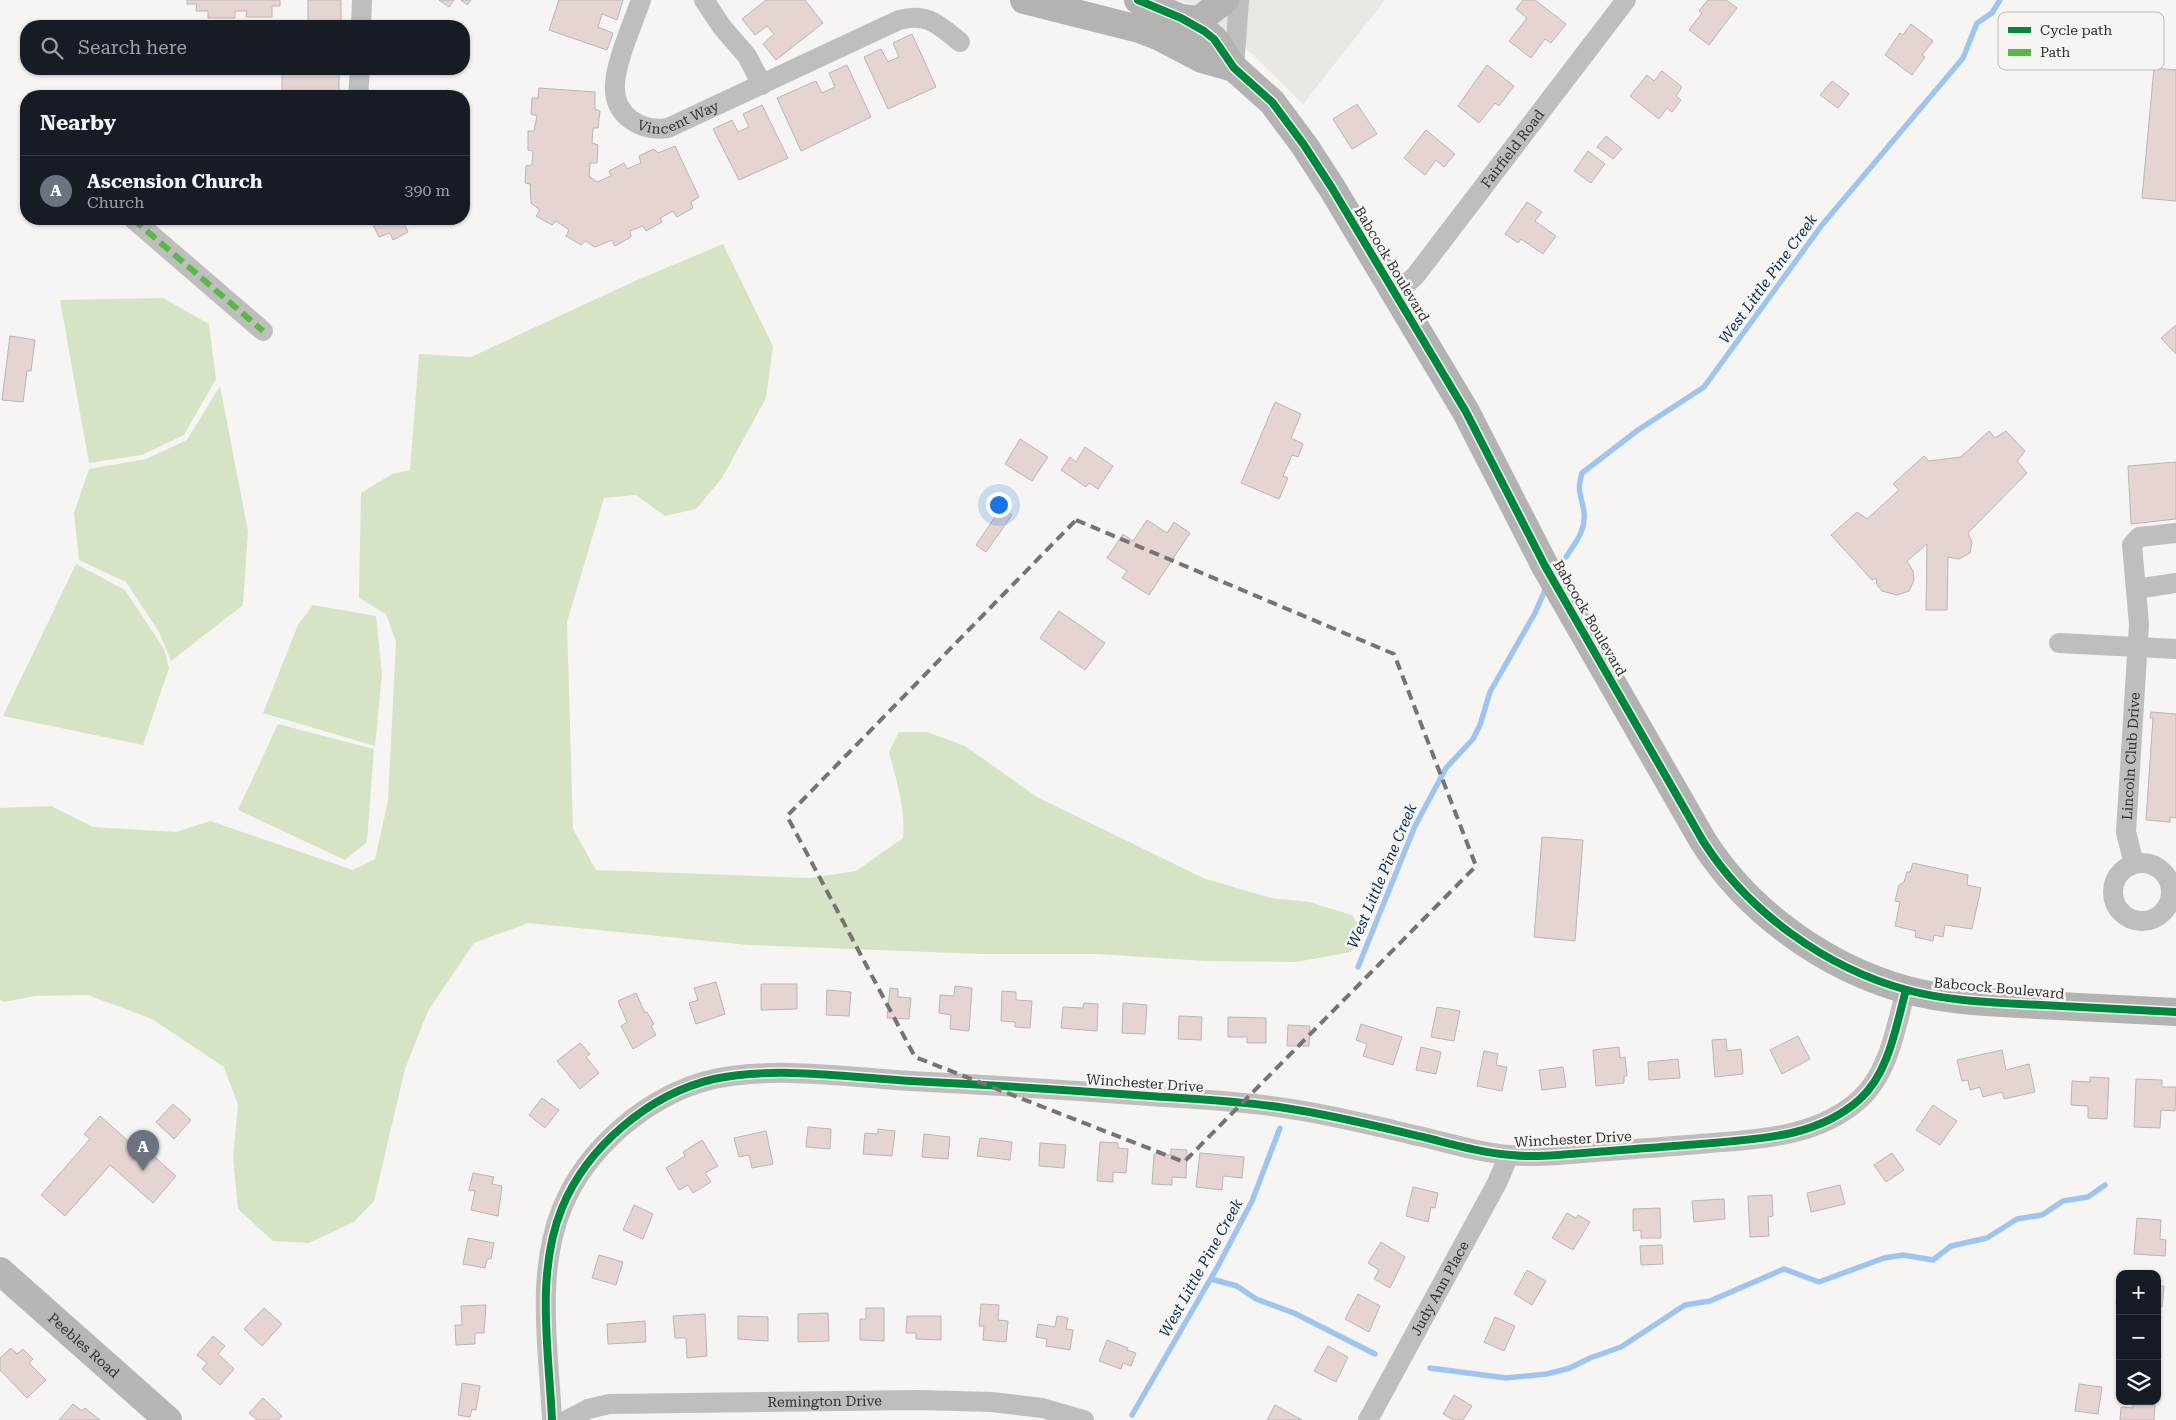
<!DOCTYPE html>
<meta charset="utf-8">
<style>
body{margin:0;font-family:"Roboto Serif",serif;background:#20242c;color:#f1f3f6}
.controls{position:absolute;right:15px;bottom:15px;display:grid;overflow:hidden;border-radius:10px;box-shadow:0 1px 4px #0004}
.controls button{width:45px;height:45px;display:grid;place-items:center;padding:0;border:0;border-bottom:1px solid #363941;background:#171b24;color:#f1f3f6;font:25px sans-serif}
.you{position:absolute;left:998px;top:504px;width:18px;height:18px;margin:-12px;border:4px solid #fff;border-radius:50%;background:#1a73e8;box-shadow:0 0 0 8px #1a73e833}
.badge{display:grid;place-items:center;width:32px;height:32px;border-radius:50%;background:#db2777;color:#fff;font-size:16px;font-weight:700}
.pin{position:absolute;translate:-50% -41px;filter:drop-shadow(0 1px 2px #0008)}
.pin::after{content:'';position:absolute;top:26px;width:18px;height:15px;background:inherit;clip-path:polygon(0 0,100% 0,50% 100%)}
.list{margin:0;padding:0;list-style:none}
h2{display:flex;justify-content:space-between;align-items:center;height:65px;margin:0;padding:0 20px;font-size:21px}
h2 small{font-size:16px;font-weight:400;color:#9ea1a6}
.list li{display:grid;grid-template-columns:32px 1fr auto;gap:15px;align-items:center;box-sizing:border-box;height:70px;padding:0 20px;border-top:1px solid #363941}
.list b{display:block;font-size:19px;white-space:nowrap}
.list p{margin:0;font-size:16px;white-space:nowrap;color:#9ea1a6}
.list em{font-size:16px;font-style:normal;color:#9ea1a6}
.icon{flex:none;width:28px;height:28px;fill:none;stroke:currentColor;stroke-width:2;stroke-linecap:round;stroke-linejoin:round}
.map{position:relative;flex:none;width:2176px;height:1420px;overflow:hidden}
.search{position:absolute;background:#171b24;box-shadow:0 1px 4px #0004;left:20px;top:20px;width:450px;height:55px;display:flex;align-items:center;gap:12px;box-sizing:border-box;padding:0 18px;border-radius:20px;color:#9ea1a6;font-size:19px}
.panel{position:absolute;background:#171b24;box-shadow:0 1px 4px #0004;left:20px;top:90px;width:450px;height:135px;border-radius:20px}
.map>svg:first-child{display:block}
.built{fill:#eae6e1}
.green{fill:#d7e3c5}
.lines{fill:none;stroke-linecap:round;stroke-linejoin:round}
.stream{stroke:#9ec5f2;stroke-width:5.5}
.building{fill:#e6d4d3;stroke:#b8b6b5}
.street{stroke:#bebebd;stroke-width:20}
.secondary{stroke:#b3b3b2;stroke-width:28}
.primary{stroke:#b6b6b6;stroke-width:28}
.quiet{stroke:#58b947;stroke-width:6;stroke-dasharray:12 6;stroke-linecap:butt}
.cycleway-casing{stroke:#f7f5f2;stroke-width:11}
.cycleway{stroke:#00873e;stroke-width:8}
.marked{fill:none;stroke:#757472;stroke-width:4;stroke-dasharray:10 6;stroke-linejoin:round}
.labels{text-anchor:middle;stroke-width:5;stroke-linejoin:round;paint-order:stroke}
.street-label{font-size:14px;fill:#2f2f2d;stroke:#f7f5f2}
.water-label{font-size:15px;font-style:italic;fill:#022a52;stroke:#f7f5f2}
.key{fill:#f7f5f2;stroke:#bbbab7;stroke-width:1}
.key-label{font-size:14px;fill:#2f2f2d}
</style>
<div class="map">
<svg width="2176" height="1420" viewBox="0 0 2176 1420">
<rect width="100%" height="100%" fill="#f6f5f3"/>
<path class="built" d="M1177,0h208l-82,104 -45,-45 -66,-55z"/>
<g class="green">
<path d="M723,244l50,102 -7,52 -44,80 -26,31 -31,7 -29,-21 -32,3 -37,124 6,207 23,41 214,8 46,-7 47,-33c3,-29 -7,-59 -14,-86l10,-20h28l38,14 72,51 166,81 68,20 38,4 43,13 12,18 -13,19 -55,10 -90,-1 -109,-7h-116l-233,-9 -220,-22 -54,20 -46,68 -23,58 -31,132 -20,21 -45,21 -36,-2 -35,-32 -5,-52 5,-52 -14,-38 -72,-48 -64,-24 -53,1 -31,6 -4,-2v-192l51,-2 42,21 83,5 34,-11 143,49 22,-11 13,-58 8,-159 -10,-28 -27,-16 2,-105 31,-19 18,-4 9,-116 52,3 164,-76z"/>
<path d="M163,298l46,26 7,55 -32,56 -42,20 -53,8 -29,-163z"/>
<path d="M220,386l28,145 -5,74 -72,56 -12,-29 -33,-50 -47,-22 -5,-47 15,-44 57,-10 41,-19z"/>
<path d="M76,564l49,26 39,59 5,19 -26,77 -140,-29z"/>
<path d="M313,605l63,11 6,58 -7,72 -112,-33 35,-88z"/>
<path d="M278,724l96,25 -7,93 -22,18 -107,-50z"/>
</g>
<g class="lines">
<g class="stream">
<path d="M1566,557c9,-14 20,-26 18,-44 -2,-19 -8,-19 -2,-40l56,-43 66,-43 118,-162 141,-167 14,-35 15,-10 8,-13"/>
<path d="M1358,967l57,-141 31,-58 27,-29 7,-14 10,-33 45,-79 11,-25"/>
<path d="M1211,1279l26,7 19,13 38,14 81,41"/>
<path d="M1430,1368l76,10 41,-4 23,-6 20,-10 31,-11 64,-42 25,-4 74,-32 35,13 65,-24 19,-3 30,5 18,-14 36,-8 30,-19 25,-4 21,-14 25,-4 17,-12"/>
<path d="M1132,1415l86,-149 34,-65 28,-73"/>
</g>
</g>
<g class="building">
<path d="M187,0h93v6h-8v11h-26l1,-6h-12v7h-27v-7h-12l1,-7h-10z"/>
<path d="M308,0h33v25l-44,1v-2h11z"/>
<path d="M439,0h15l-5,7z"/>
<path d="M461,0h10l-4,5z"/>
<path d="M559,0h64l-6,20 -15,-6 -4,13 15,6 -6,17 -58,-20z"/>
<path d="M766,0h39l18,23 -47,37 -13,-16 11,-10 -7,-8 -12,9 -13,-16z"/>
<path d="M1523,0h12l31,24 -15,19 -6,-4 -14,19 -22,-17 18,-23 -11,-9z"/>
<path d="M1708,0h18l11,8 -28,37 -20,-15 13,-17 -3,-2z"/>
<path d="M379,22l65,1v3h-65z"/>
<path d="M1911,24l22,17 -11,14 3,2 -13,18 -27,-20 15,-22 3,2z"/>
<path d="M912,34l24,53 -48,22 -24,-52 17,-8 7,13 11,-5 -6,-14z"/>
<path d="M847,65l24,52 -70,34 -24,-53 39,-17 6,12 13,-6 -6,-14z"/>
<path d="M1487,65l27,21 -15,20 -4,-3 -16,20 -21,-17z"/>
<path d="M2154,68l22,2v131l-34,-3z"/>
<path d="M282,69l57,1v26l-57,-1z"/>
<path d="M378,69h65v5l-65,-1z"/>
<path d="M1662,71l20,16 -6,9 5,4 -9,12 -5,-4 -8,11 -29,-23 17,-21 7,6z"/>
<path d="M1832,81l17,13 -11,14 -18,-13z"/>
<path d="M539,88l56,4v17l5,2 -2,17h-5l-1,15 6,2 -1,18h-7l-1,13 8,6 14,-6 -2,-5 15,-8 3,6 14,-6 -2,-7 15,-7 4,4 17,-7 24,51 -8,5 2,6 -16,9 -4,-6 -13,7 2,4 -16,9 -3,-5 -13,5 1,6 -16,9 -3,-6 -17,7 -10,-6 -4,4 -15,-9 3,-6 -13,-9 -4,4 -16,-9 4,-6 -9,-7 -1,-19 -5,-1 1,-17 6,-1 1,-14 -5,-1v-19h6l3,-15 -6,-2 1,-16h6z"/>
<path d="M448,90l1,6 13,-3 1,3h-40z"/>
<path d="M1357,104l20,30 -25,15 -19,-30z"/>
<path d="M762,105l26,53 -49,22 -26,-51 19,-9 6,12 11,-5 -6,-13z"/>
<path d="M1426,130l29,24 -11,13 -8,-7 -11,15 -21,-17z"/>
<path d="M1606,136l16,13 -9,10 -16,-12z"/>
<path d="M1588,151l17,13 -14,19 -17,-12z"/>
<path d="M1527,202l15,10 -7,9 21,15 -13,18 -22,-15 -3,4 -13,-9z"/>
<path d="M370,219h32l6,13 -15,8 -3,-7 -11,4z"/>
<path d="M2176,325v29l-15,-16z"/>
<path d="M10,336l25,4 -4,31h-4l-4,31 -21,-2z"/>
<path d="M1275,402l26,12 -10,24 12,6 -5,13 -6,-2 -9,21 5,2 -9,21 -38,-16z"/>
<path d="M1989,431l6,7 11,-7 19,20 -8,10 10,12 -59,60 4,9 -2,11 -11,6 -11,-2 -1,53h-21l1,-66 -20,17 6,10 1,9 -5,11 -12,4 -15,-4 -5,-6 -1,-7 -4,2 -41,-45 26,-23 10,7 32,-29 -6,-6 31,-28 5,5 32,-4z"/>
<path d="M1020,439l28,18 -16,24 -27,-17z"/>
<path d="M1085,447l28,19 -15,23 -9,-6 -3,4 -25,-17 9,-13 6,5z"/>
<path d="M2176,462v57l-45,5 -3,-58z"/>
<path d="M1001,508l11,7 -26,37 -10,-7z"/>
<path d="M1147,520l20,13 7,-11 16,11 -41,62 -27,-17 5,-7 -20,-13 16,-24 10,7z"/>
<path d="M1059,611l46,32 -20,27 -45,-32z"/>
<path d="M2151,712l25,2v104l-6,-1v5l-24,-2 7,-102h-3z"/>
<path d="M1542,837l41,3 -8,101 -41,-4z"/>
<path d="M1913,863l55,12 -1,10 14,3 -9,41 -27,-4 -2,12 -9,-2 -1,6 -18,-4 1,-6 -21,-5 5,-24 -5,-1 4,-16 5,-3 3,-10h3z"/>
<path d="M716,982l9,32 -29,10 -7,-21 9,-3 -4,-12z"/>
<path d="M761,984h36v25l-36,1z"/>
<path d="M955,986l17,2 -3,43 -19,-2 1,-14 -12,-2 1,-18 14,1z"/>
<path d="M890,988l8,1v8l13,1 -2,21 -22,-1z"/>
<path d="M827,990l24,2 -2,24 -23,-1z"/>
<path d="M1002,991l14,1v8l16,1 -2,27 -15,-1v-5l-14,-1z"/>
<path d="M636,993l9,20 2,-1 7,12 -3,2 5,9 -23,14 -12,-23 6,-4 -9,-21z"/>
<path d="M1084,1003l14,1 -1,27 -36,-3 2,-21 20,1z"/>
<path d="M1123,1003l24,2 -2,29 -23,-1z"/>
<path d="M1437,1007l23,4 -6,30 -23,-4z"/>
<path d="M1179,1016l23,1 -1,23 -23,-1z"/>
<path d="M1228,1017l38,1v25h-19v-6h-19z"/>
<path d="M1361,1024l41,13 -9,28 -30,-9 4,-12 -11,-4z"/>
<path d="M1288,1025l22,1 -1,20h-22z"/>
<path d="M1798,1036l12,23 -28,15 -12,-24z"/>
<path d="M1726,1039l1,12 14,-2 2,25 -28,3 -3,-37z"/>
<path d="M580,1043l10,11 -4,3 13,16 -19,16 -23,-28z"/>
<path d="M1421,1047l20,5 -5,22 -20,-4z"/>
<path d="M1619,1047l1,11 5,-1 2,19h-3v7l-28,3 -3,-36z"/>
<path d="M2002,1050l4,20 23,-6 6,28 -31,7 -2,-7 -19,5 -3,-10 -10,3 -2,-10 -6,1 -5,-21z"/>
<path d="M1484,1051l14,3 -2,11 11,2 -5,24 -25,-5z"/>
<path d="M1678,1059l2,19 -31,2 -1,-18z"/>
<path d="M1563,1067l3,20 -24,3 -3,-20z"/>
<path d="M2090,1077l19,1 -2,41 -19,-1v-12l-17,-1 1,-24 18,1z"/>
<path d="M2136,1079l26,1v7h14l-1,24 -14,-1 -1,18 -26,-1z"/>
<path d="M542,1098l17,12 -14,18 -16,-13z"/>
<path d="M173,1104l18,16 -17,19 -18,-17z"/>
<path d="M1933,1105l24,16 -17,24 -24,-15z"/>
<path d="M100,1116l34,30 4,-4 38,34 -23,27 -43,-38 -45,51 -24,-21 49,-56 -6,-5z"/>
<path d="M808,1127l23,2 -1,20 -24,-2z"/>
<path d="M878,1129l17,2 -3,25 -29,-2 2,-21 13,1z"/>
<path d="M766,1131l7,33 -21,4 -3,-13 -10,2 -5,-19z"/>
<path d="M924,1134l26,3 -2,22 -26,-2z"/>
<path d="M980,1138l32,4 -2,18 -33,-4z"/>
<path d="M702,1140l16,26 -13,7 6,9 -18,11 -5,-8 -9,5 -13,-22 19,-12 -2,-4z"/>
<path d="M1100,1142l18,1v5l10,1 -2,24 -13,-1v10l-16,-1z"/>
<path d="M1040,1143l26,2 -2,23 -25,-2z"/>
<path d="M1171,1149l16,1 -1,28 -14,-1v8l-20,-1 2,-30 17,1z"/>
<path d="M1200,1153l44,4 -2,21 -19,-2 -1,14 -26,-3z"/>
<path d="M1892,1153l12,17 -18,12 -12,-17z"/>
<path d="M473,1173l21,4 -2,7 10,2 -4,30 -27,-6 4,-19 -6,-1z"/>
<path d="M1840,1185l5,19 -34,8 -4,-19z"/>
<path d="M1413,1187l25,6 -3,15 -4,-1 -3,15 -22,-6z"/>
<path d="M1772,1195l1,21 -5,1 1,19 -19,1 -2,-41z"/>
<path d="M1724,1199l1,20 -31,3 -2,-21z"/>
<path d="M634,1205l19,9 -10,25 -20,-9z"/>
<path d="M1660,1208l1,30h-20v-8l-8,1v-22z"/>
<path d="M1567,1213l9,5 2,-3 12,7 -17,28 -21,-12z"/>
<path d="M2137,1218l24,2 -1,19 6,1 -1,16 -31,-2z"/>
<path d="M468,1238l26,5 -3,16h-4l-2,9 -22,-4z"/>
<path d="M1381,1242l24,15 -15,31 -16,-9 5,-9 -11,-7z"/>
<path d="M1662,1245l1,19 -22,1 -1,-19z"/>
<path d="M599,1255l24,7 -7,23 -24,-7z"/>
<path d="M1527,1270l19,11 -14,24 -18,-11z"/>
<path d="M2118,1282h2v21h-4z"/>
<path d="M2157,1286h7l-2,21 -5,-1z"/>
<path d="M1358,1294l22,12 -11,26 -24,-13z"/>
<path d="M981,1304l18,1 -1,15 10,1 -2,21 -23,-2 1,-14h-5z"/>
<path d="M486,1305l-2,28h-9v11l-19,1 -1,-20h7l-1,-19z"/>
<path d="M264,1308l18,16 -20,22 -18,-17z"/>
<path d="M866,1308h18v33l-24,-1v-21h6z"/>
<path d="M828,1313l1,28 -31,1v-28z"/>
<path d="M705,1314l2,42 -20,2 -1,-20h-11l-2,-22z"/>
<path d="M738,1316l30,1v24l-30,-2z"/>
<path d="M907,1316h34v24l-25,-1v-6h-10z"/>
<path d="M1057,1316l11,2 -2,11 7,1 -3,20 -24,-4 1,-7 -11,-2 2,-13 17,3z"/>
<path d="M1495,1317l20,9 -11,25 -20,-9z"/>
<path d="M645,1321l1,21 -38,2 -1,-20z"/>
<path d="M213,1336l12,10 -7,8 16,15 -14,16 -18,-16 5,-6 -10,-8z"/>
<path d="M1107,1340l21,8 -1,2 9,3 -5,13 -8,-3 -2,6 -22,-8z"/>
<path d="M1328,1346l20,11 -12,25 -22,-11z"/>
<path d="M11,1348l6,6 6,-5 10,10 -4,4 17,17 -19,18 -27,-28v-12z"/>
<path d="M462,1383l18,3 -4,24 -4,-1 -2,8 -12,-2z"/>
<path d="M2079,1384l23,3 -4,27 -23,-3z"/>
<path d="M1454,1395l18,11 -9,14h-9l-11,-6z"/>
<path d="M263,1398l19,18 -4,4h-21l-8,-7z"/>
<path d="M2133,1401l22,1 -1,18h-34l1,-13 12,1z"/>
<path d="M73,1404l9,7 3,-3 15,12h-41z"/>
<path d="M1275,1405l27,15h-35z"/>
</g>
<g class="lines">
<g class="street">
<path id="s1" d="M641,0c-8,23 -25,61 -26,84 -2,32 26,48 53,44l231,-108c28,-8 40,5 61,22"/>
<path d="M704,0l18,27 25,29 15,29"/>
<path d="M361,26l1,-26"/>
<path d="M1234,68l5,-68"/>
<path d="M358,96l2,-27"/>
<path d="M133,219l130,112"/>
<path id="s2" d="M1395,295l21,-20 210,-275"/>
<path d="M2136,589l40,-6"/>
<path d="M2059,643l117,6"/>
<circle cx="2142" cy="892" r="29"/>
<path id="s3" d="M2134,864l-8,-32 13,-208 -7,-79 7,-8 37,-4"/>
<path d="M552,1420c-3,-68 -17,-146 10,-212 25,-61 87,-114 152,-129 59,-13 135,-2 196,2 80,4 159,9 239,15 45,3 92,5 136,12 48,7 95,19 142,30 28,7 56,15 84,17 29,3 57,-1 86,-3 34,-3 68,-5 102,-8 56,-5 117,-5 161,-45 29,-26 36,-73 46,-109"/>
<path id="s4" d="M567,1420l21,-11 21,-5 310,-4 73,2 50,6 42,12"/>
<path id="s5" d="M1368,1420l129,-237 12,-28"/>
</g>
<g class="secondary">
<path d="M1024,0l115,29 21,8 42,22 32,9"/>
<path d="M1138,0l43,18 23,13 10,8 20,29 38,34 32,43 28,43 134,224 79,154 158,275c45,71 123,127 204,149 37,10 75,12 113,14 52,3 104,5 156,8"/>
<path d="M1181,18l18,2 26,-20"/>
</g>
<path class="primary" id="s6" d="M0,1271l168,149"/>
<path class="quiet" d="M133,219l130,112"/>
<g class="cycleway-casing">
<g id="cycleway">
<path d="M1138,0l43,18 23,13 10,8 20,29 38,34 32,43 28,43 134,224 79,154 158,275c45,71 123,127 204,149 37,10 75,12 113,14 52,3 104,5 156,8"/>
<path d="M552,1420c-3,-68 -17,-146 10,-212 25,-61 87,-114 152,-129 59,-13 135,-2 196,2 80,4 159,9 239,15 45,3 92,5 136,12 48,7 95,19 142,30 28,7 56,15 84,17 29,3 57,-1 86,-3 34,-3 68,-5 102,-8 56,-5 117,-5 161,-45 29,-26 36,-73 46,-109"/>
</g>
</g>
<use href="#cycleway" class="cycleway"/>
</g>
<path class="marked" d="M1076,520l318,134 82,212 -292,296 -269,-105 -128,-241z"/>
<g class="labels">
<g class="street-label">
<text dy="5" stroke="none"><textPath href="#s1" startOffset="180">Vincent Way</textPath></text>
<text dy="5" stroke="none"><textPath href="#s2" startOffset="188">Fairfield Road</textPath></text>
<text transform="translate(1392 264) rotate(59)" y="5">Babcock Boulevard</text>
<text transform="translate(1590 618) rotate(60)" y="5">Babcock Boulevard</text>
<text dy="5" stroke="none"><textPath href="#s3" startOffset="109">Lincoln Club Drive</textPath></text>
<text transform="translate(1999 988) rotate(5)" y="5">Babcock Boulevard</text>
<text transform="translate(1145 1083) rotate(4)" y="5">Winchester Drive</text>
<text transform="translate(1573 1139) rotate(-3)" y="5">Winchester Drive</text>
<text dy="5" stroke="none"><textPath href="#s5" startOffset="150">Judy Ann Place</textPath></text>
<text dy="5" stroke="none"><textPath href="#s6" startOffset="112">Peebles Road</textPath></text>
<text dy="5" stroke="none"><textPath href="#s4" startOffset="261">Remington Drive</textPath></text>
</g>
<g class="water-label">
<text transform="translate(1768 279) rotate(-54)" y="5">West Little Pine Creek</text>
<text transform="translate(1382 876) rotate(-67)" y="5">West Little Pine Creek</text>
<text transform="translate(1201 1268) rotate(-61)" y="5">West Little Pine Creek</text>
</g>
</g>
<rect x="1998" y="12" width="166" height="58" rx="8" class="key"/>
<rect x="2008" y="27" width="23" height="6" fill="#00873e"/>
<rect x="2008" y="49" width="23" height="7" fill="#58b947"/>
<g class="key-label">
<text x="2040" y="35">Cycle path</text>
<text x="2040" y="57">Path</text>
</g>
</svg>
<div class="controls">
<button>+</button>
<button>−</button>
<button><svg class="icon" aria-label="layers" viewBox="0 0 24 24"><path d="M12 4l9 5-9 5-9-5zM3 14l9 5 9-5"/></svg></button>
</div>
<div class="you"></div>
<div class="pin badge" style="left:143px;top:1171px;background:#6b7280">A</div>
<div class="search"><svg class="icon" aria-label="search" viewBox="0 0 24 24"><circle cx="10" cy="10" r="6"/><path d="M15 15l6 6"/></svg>Search here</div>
<section class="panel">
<h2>Nearby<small></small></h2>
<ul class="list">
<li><span class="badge" style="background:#6b7280">A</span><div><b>Ascension Church</b><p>Church</p></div><em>390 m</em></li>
</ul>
</section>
</div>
